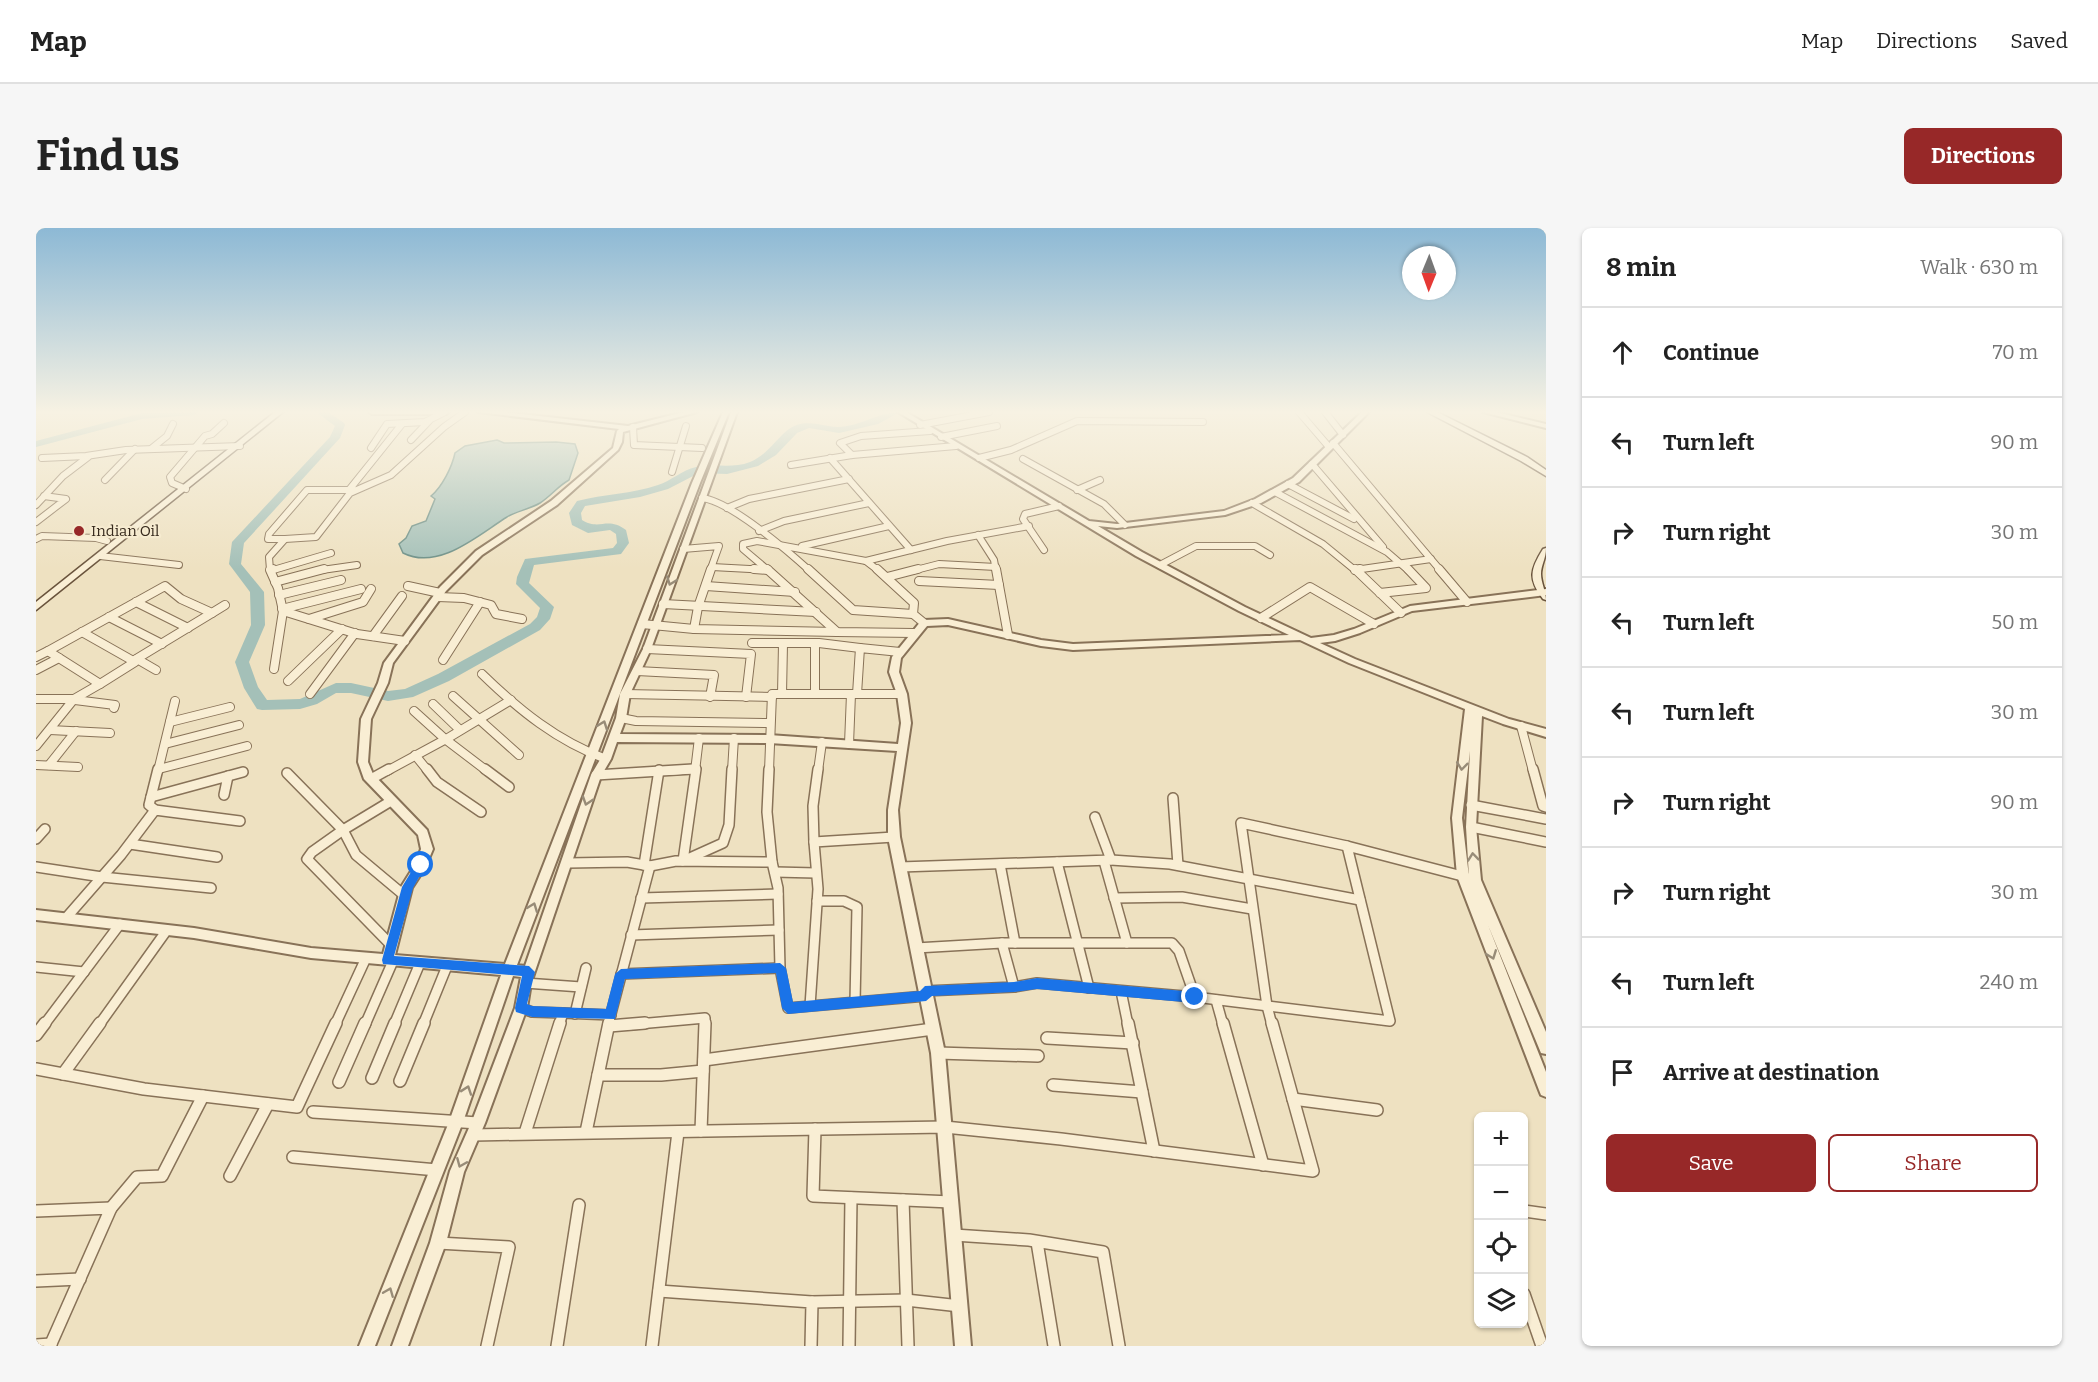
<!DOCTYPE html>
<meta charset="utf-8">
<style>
body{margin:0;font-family:Bitter,serif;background:#f6f6f6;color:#222}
.controls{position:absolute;right:18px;bottom:18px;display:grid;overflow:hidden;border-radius:9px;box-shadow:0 2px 4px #0004}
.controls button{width:54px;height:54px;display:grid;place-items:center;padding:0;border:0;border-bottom:2px solid #e0e0e0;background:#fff;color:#222;font:30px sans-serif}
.compass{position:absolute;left:1366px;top:18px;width:54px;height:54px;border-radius:50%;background:#fff;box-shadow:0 2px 4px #0004;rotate:181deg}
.stop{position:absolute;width:18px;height:18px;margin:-14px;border:4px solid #1a73e8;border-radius:50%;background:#fff}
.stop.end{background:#1a73e8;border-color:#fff;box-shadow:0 2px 6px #0008}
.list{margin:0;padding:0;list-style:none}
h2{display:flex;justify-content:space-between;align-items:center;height:78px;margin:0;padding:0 24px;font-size:26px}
h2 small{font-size:20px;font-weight:400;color:#767676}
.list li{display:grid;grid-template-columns:39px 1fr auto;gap:18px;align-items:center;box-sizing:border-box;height:90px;padding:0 24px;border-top:2px solid #e0e0e0}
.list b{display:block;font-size:22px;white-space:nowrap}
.list em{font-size:20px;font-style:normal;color:#767676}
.actions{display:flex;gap:12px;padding:18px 24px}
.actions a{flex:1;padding:14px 0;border:2px solid #972828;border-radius:9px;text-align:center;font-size:21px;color:#972828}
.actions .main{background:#972828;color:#fff}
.icon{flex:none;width:33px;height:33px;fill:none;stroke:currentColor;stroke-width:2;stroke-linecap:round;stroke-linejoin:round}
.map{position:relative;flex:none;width:1510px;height:1118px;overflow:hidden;border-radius:9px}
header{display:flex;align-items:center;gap:36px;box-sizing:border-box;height:84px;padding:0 30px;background:#fff;border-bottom:2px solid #e0e0e0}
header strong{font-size:28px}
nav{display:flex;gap:33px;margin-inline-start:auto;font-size:21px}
.intro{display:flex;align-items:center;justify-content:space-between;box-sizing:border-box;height:144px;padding:0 36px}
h1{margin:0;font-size:42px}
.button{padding:15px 27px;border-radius:9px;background:#972828;color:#fff;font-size:21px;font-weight:700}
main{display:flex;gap:36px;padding:0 36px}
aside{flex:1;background:#fff;border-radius:9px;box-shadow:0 2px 4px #0004}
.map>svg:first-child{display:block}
.water{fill:#a4c0b8;stroke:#6b8e86;stroke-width:1.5}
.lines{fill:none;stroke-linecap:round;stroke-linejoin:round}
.river{fill:#a4c0b8;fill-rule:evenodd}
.minor-far3-casing{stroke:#887258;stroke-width:8}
.minor-far2-casing{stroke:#887258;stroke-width:10}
.minor-far1-casing{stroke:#887258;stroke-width:12}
.minor-casing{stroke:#887258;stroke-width:14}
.tertiary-casing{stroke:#887258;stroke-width:4}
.secondary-casing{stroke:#69533c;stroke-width:3}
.minor-far3{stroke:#f9eed4;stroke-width:6}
.minor-far2{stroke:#f9eed4;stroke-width:8}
.minor-far1{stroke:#f9eed4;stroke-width:9}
.minor{stroke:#f9eed4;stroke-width:11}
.tertiary{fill:#f9eed4;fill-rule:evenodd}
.secondary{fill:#f9eed4;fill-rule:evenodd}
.oneway{stroke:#988c78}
.route{fill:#1a73e8}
.poi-dot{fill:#972828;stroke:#f6ebd0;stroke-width:2}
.labels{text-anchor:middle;stroke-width:4.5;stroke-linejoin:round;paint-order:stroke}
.far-poi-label{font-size:15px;fill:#372a1d;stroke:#f6ebd0;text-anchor:start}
</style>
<header>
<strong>Map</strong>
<nav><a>Map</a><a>Directions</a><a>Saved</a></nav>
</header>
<div class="intro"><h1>Find us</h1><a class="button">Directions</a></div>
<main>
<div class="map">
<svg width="1510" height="1118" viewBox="0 0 1510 1118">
<rect width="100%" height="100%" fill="#eee1c1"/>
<path class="water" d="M461,212l7,3 52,-1 19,2 3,9 -9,27c-11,6 -18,16 -29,23 -10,6 -26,9 -33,14 -29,18 -68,54 -104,36l-4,-9 7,-6 6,-12 14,-5 9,-22 -4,-3c11,-9 21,-29 24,-43l10,-7z"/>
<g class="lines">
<g class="river">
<path d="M163,184l-5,3 -52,4 -106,28v-6l106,-28z"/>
<path d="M280,184h12l16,11 1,2 -5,13 -96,105 -3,21 23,28 1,33 -16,37 9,25 9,13 33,-1 36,-16h15l37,8 17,-2 33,-15 92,-50 7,-7 3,-9 -24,-24 1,-7 8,-18 88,-11 4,-5 -1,-9 -6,-4 -22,3 -16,-8 -3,-12 8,-12c27,-7 55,-7 81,-16 13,-4 24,-15 38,-18 18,-4 36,2 54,-5 17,-7 25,-22 39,-33 16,-11 31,-3 49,-2 21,0 40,-15 62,-15l-22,12 -39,9 -30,-5 -12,5 -21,22 -18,11 -31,8 -28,-1 -31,16 -28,8 -55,9 -4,7 1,7c18,11 25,-4 44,10l3,13 -8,11 -87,11 -5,18 25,24 -4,12 -10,11 -91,51 -36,16 -25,4 -37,-8h-15l-19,11 -17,5 -38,1 -5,-1 -13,-21 -9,-26 16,-37 -1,-33 -21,-28 3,-22 98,-105 5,-11z"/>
</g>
<g class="minor-far3-casing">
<g id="minor-far3">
<path d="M1263,184l30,35"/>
<path d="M1289,184l18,23"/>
<path d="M884,197l69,-13"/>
<path d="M597,199l1,18 68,3"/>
<path d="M905,209l56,-11"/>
<path d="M375,212l18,-19"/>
<path d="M1297,215l108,128"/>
<path d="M116,220l15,-12 6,-12"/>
<path d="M335,220l16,-24 38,-2 18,-9"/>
<path d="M816,227l-12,-12 21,-7 69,-5"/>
<path d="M6,230l44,-2 40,-6 114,-4"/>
<path d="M794,230l81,92"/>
<path d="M943,230l32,-8 66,-29 126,1"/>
<path d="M987,231l81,45 21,21"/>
<path d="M1276,236l71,83"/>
<path d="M755,237l61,-10 104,-9"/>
<path d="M636,244l14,-46"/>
<path d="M69,252l30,-31"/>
<path d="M1252,256l66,35"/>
<path d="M150,261l-14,-6 -2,-6 35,-41 7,-2 12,-11"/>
<path d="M313,262l53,-66"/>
<path d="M1041,262l23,-10"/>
<path d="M1239,264l112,60 22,19"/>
<path d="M666,270c28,3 86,53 108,73"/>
<path d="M1216,275l71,41 33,27"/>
<path d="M0,277l27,-29 25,-19"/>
<path d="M691,280l22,-9 100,-20"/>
<path d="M0,294l30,-23 -22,-3"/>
<path d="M723,303l25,-10 85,-18"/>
<path d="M942,307l16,25 2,11"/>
<path d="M0,311l6,-3 54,2 11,3"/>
<path d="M249,311l31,-2 34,-44 41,-18 53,-48 21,-15"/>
<path d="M766,318l87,-20"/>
<path d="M647,321l36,-3 -9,25"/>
<path d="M1008,322l-21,-31 2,-5 34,-8"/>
<path d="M64,328l79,9"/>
<path d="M830,333l81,-20 82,-15"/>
<path d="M1124,337l36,-19h59l15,9"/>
<path d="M676,339l56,3"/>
<path d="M234,342l-1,-13 16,-18h-17l1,-5 38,-44h47"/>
<path d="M1319,342l76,-11"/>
<path d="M234,343l61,-18"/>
<path d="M279,343l42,-6"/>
<path d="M733,343l-26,-22v-5l14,-3 109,20 13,10"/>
<path d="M876,343l27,-7 57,3"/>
</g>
</g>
<g class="minor-far2-casing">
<g id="minor-far2">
<path d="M237,341l-3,1 8,18 5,23 74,23 48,7"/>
<path d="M718,341l14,1"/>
<path d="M731,341l70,63 77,1"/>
<path d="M772,341l45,41 60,4"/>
<path d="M841,341l37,34 -1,11 11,9"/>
<path d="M960,341l12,66"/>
<path d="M1319,341l46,44"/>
<path d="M1403,341l28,33"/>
<path d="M1319,342l5,-1"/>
<path d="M851,349l31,-8"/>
<path d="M883,353l80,4"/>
<path d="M239,354l49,-13"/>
<path d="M372,358l32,7"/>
<path d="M670,358l89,6"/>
<path d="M1344,365l46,-5 -18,-19"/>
<path d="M243,367l62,-15"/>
<path d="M402,369l26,1 27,7 5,9 26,5"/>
<path d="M100,374l52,26"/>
<path d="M627,376l153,8"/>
<path d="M246,381l79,-20"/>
<path d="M73,389l53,27"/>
<path d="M1225,390l49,-31 64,37"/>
<path d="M273,391l54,-17 8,-13"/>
<path d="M606,396l52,5 143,3"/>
<path d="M658,401l4,-22 13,-38"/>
<path d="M46,404l53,30 -35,22"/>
<path d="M337,408l29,-40"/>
<path d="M716,415h67l41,5"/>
<path d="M779,415v51"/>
<path d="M611,421l104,5 -5,43"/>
<path d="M12,423l117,-65 16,13 31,14 13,-8"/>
<path d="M0,429l12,-6 52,33 -26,15"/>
<path d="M101,431l19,11"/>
<path d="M407,432l37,-58"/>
<path d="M97,433l79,-48"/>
<path d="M238,441l9,-58"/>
<path d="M0,442l23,-12"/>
<path d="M601,443l77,4 -4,22"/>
<path d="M446,446c37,36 75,67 124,85"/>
<path d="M252,453l54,-52"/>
<path d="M274,466l45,-61"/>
<path d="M589,466l147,3"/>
<path d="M746,466l1,-50"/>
<path d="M821,466l3,-46 40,4"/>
<path d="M417,468l66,59"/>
<path d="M0,471h38l-38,47"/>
<path d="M39,472l40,5 -1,3"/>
<path d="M397,476l27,26"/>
<path d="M378,483l31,28 42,32"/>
<path d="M585,490l15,3 134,2"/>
<path d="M134,494l60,-15"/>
<path d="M1485,498l12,45"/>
<path d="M14,502l60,3"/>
<path d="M129,516l74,-19"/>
<path d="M813,516l2,-50"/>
<path d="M379,527l13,16"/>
<path d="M0,537l42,2"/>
<path d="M13,537l27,-34"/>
<path d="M123,541l88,-23"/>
<path d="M122,543l17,-70"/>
<path d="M351,543l61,-33 63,-38"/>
<path d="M632,543l28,-2"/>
<path d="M659,543l4,-33"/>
<path d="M696,543l2,-33"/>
<path d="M733,543l3,-77h130"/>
<path d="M782,543l4,-29"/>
</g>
</g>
<g class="minor-far1-casing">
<g id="minor-far1">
<path d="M391,541l10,13 44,30"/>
<path d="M449,541l24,18"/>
<path d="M660,541l-13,92 40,-18 6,-18 3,-56"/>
<path d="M733,541l-2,43 5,50"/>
<path d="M1497,541l10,37 3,1"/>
<path d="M251,545l56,57 -31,22 -5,7 84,86"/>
<path d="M560,547l97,-6"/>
<path d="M335,551l18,-10"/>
<path d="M188,567l4,-19"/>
<path d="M115,569l92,-25"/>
<path d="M1137,570l5,67"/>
<path d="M355,573l-48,29 13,25 49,41"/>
<path d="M1435,577l75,14"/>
<path d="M119,582l-6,-5 9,-36"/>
<path d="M1435,599l75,15"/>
<path d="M0,611l9,-10"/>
<path d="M778,614l-1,-36 5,-37"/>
<path d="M94,616l87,13"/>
<path d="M1075,632l59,4 190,36"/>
<path d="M1068,633l23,82"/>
<path d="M1021,634l32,126"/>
<path d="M532,635l59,-1 23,4 -42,159"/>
<path d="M964,636l15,79"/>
<path d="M608,637l15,-95"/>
<path d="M614,638l26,-5 96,1 6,26 2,80 8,40 138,-12"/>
<path d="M0,639l66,10 109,11"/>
<path d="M864,639l211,-7 -16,-43"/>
<path d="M739,644l41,1"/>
<path d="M605,670l137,-4"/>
<path d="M1078,670l68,-1 70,12"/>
<path d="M781,673h27l13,6 -2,95"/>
<path d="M30,690l55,-63 34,-45 85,11"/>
<path d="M595,707l148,-5"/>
<path d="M966,715h170l7,8 16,46 -158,-14 -23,4"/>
<path d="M880,720l86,-5 12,44 -89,4"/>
<path d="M0,739l48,5"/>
<path d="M585,746l159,-6"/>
<path d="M489,755l56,4"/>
<path d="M1085,763l7,34"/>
<path d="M1159,769l195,24 -43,-175 119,31"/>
<path d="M1180,772l7,25"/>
<path d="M774,778l8,-117 -4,-47 80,-5"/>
<path d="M485,780l11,4 31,1"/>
<path d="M539,786l11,-46"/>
<path d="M8,797l76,-101"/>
<path d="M63,797l68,-95"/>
<path d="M299,797l31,-67"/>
<path d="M329,797l28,-64"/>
<path d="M358,797l26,-62"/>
<path d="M387,797l24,-59"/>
<path d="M523,797l4,-12 48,2"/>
<path d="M591,797l78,-7v7"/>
<path d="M1236,797l-5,-19 -26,-183 106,23"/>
</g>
</g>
<g class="minor-casing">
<g id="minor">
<path d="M1092,795l26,128"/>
<path d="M1187,795l40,142"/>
<path d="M573,798l36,-3"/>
<path d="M0,807l9,-12"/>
<path d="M1011,810l86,5"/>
<path d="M902,825l100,3"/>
<path d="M668,832l229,-31"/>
<path d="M0,841l108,20 153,18 39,-84"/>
<path d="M27,846l37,-51"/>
<path d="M562,847h63l42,-4"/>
<path d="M336,850l23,-55"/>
<path d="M364,853l24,-58"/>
<path d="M303,854l26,-59"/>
<path d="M1017,857l89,7"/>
<path d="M1257,871l84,11"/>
<path d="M277,884l165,11"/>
<path d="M779,901l-2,67 138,6"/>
<path d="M665,903l4,-108"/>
<path d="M550,904l23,-109"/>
<path d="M489,905l35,-110"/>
<path d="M437,907l472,-8 116,12 252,32 -41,-148"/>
<path d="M257,929l144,13"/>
<path d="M194,948l38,-72"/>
<path d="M867,972l5,146"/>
<path d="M75,980l26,-31 25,-1 41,-80"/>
<path d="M0,983l75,-3 -61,138"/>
<path d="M1488,983l22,3"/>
<path d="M918,1007l75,5 74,12 16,94"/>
<path d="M1001,1014l17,104"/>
<path d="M402,1015l71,4 -22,99"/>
<path d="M0,1053l44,-2"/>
<path d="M623,1063l153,11 -1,44"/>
<path d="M1488,1066l18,52"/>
<path d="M776,1074l94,-2 54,6"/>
<path d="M0,1117l15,-1"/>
<path d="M521,1118l22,-141"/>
<path d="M616,1118l26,-214"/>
<path d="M813,1118l2,-148"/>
</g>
</g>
<g class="tertiary-casing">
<g id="tertiary">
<path d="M333,184h80l-3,2h-74z"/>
<path d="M442,184h25l125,14 56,-14h13l-74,20 -1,10 -4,8 -61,55 -75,50 -36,36 -53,72 -5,20 -17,36 -3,43 5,12 54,56 6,19 -8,19 -13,20 -17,67 110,9 187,-481 31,-71h6l-29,71 -183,482 8,1 66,-191 10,-17 15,-40 4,-24 23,-45 88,-237h6l-86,237 -21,45 -4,24 -6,16 149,1 129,9 3,-21 -4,-29 -8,-22 3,-15 29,-36 3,-1 24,-1 93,21 32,4 216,-9 -50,-24 -103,-55 -238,-144h8l183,109 28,3 107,-13 31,-12 38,-21 69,-66h7l-70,70 -38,21 -36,12 -108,13 -19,-2 44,26 103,55 66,31 23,-3 20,-6 56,-23 136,-17v6l-134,16 -52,22 -25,8 -15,2 35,16 154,60 37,10v8l-43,-13 -21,-8 -6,111 5,53 65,152v22l-5,-1 -53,-128 58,147v25l-5,-2 -2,-5 -82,-214 -5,-58 13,-109 -116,-46 -49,-23 -227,10 -32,-4 -93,-21 -21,1 -26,32 -2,14 8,22 4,29 -13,87 2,27 45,216 26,293h-16l-24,-293 -43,-216v-27l9,-59 -128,-8 -152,-1 -6,17 -10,17 -70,207 -4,25 -42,115 -21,49 -18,71 -38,103h-16l38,-103 20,-72 22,-50 43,-113 6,-31 -8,-1 -50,146 -88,224h-16l90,-224 52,-147 -190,-17 -117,-20 -158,-18v-10l158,18 117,20 72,6 18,-67 15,-24 5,-14 -3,-14 -54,-56 -6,-17 3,-43 17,-36 6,-20 56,-76 36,-36 75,-50 62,-53 4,-17 2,-2zM1434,523l-4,76 3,50 -7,-59z"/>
<path d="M1447,184h13l50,12v4z"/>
</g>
</g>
<g class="secondary-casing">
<g id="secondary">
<path d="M239,184h8l-247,198v-8z"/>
<path d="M1391,184h10l90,45 19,13v6l-25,-15z"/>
<path d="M1510,320c0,11 -5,17 -5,26 0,9 5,17 5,26l-3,-1c-15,-20 -13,-29 0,-50z"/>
</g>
</g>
<use href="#minor-far3" class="minor-far3"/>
<use href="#minor-far2" class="minor-far2"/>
<use href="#minor-far1" class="minor-far1"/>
<use href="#minor" class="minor"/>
<use href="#tertiary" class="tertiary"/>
<use href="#secondary" class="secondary"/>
</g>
<defs><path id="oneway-chevron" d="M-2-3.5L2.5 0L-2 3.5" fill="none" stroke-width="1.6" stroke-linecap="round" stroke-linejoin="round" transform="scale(1.5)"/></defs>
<g class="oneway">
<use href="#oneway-chevron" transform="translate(635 353) rotate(110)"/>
<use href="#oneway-chevron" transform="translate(567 497) rotate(-70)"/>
<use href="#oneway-chevron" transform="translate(1426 538) rotate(97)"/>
<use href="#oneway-chevron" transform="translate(551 573) rotate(108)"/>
<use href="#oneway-chevron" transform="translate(1437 629) rotate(-96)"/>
<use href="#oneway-chevron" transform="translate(497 679) rotate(-69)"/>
<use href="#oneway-chevron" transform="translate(1456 727) rotate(69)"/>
<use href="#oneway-chevron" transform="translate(431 862) rotate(-71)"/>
<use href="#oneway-chevron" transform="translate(425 935) rotate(113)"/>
<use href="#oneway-chevron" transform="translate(353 1064) rotate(-68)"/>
</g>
<linearGradient id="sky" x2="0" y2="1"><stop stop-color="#8db9d5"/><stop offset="0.54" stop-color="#f7f2e3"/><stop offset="1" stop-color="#f7f2e3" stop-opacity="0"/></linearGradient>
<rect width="1510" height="341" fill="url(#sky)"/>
<path class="route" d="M385,633l5,4 -13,23 -19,68 135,10 6,6 -8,32 5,2 74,3 9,-35 6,-5 159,-6 6,5 7,34 127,-11 5,-5 89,-4 23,-4 158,14 6,5 -6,6 -158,-14 -23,3 -82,4 -6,5 -138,13 -6,-6 -6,-35 -151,6 -10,40 -83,-2 -16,-5 -1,-4 7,-32 -139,-12 -1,-4 20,-73 15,-25z"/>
<circle class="poi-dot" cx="43" cy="303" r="6"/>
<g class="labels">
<g class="far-poi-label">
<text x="55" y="308">Indian Oil</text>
</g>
</g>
</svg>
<div class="controls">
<button>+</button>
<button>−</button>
<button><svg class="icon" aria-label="locate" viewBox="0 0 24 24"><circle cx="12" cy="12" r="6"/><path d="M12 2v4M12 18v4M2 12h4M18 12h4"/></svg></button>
<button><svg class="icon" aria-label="layers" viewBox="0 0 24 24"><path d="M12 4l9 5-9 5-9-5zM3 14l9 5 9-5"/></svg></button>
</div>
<svg class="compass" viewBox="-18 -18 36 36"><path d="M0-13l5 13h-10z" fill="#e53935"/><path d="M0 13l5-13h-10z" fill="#767676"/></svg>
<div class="stop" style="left:385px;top:637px"></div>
<div class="stop end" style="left:1159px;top:769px"></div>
</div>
<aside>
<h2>8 min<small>Walk · 630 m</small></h2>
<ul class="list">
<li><svg class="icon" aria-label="ahead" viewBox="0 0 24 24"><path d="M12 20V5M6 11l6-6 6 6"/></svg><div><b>Continue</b></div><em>70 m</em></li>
<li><svg class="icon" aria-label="left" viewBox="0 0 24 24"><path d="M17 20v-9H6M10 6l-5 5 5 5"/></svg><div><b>Turn left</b></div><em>90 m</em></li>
<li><svg class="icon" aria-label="right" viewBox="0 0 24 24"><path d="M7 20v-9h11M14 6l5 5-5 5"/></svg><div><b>Turn right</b></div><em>30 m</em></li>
<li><svg class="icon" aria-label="left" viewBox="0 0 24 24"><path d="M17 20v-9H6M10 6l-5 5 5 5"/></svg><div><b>Turn left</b></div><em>50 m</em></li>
<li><svg class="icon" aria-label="left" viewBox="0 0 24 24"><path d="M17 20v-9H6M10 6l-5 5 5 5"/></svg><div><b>Turn left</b></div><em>30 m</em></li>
<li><svg class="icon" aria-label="right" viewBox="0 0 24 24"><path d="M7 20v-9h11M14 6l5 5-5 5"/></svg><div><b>Turn right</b></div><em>90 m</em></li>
<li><svg class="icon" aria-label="right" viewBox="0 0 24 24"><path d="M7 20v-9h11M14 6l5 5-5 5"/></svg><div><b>Turn right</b></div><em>30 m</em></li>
<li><svg class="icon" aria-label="left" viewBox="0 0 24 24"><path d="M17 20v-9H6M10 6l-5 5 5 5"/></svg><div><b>Turn left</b></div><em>240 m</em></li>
<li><svg class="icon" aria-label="arrive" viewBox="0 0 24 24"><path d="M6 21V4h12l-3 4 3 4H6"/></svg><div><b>Arrive at destination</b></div></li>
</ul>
<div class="actions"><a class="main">Save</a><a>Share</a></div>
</aside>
</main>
